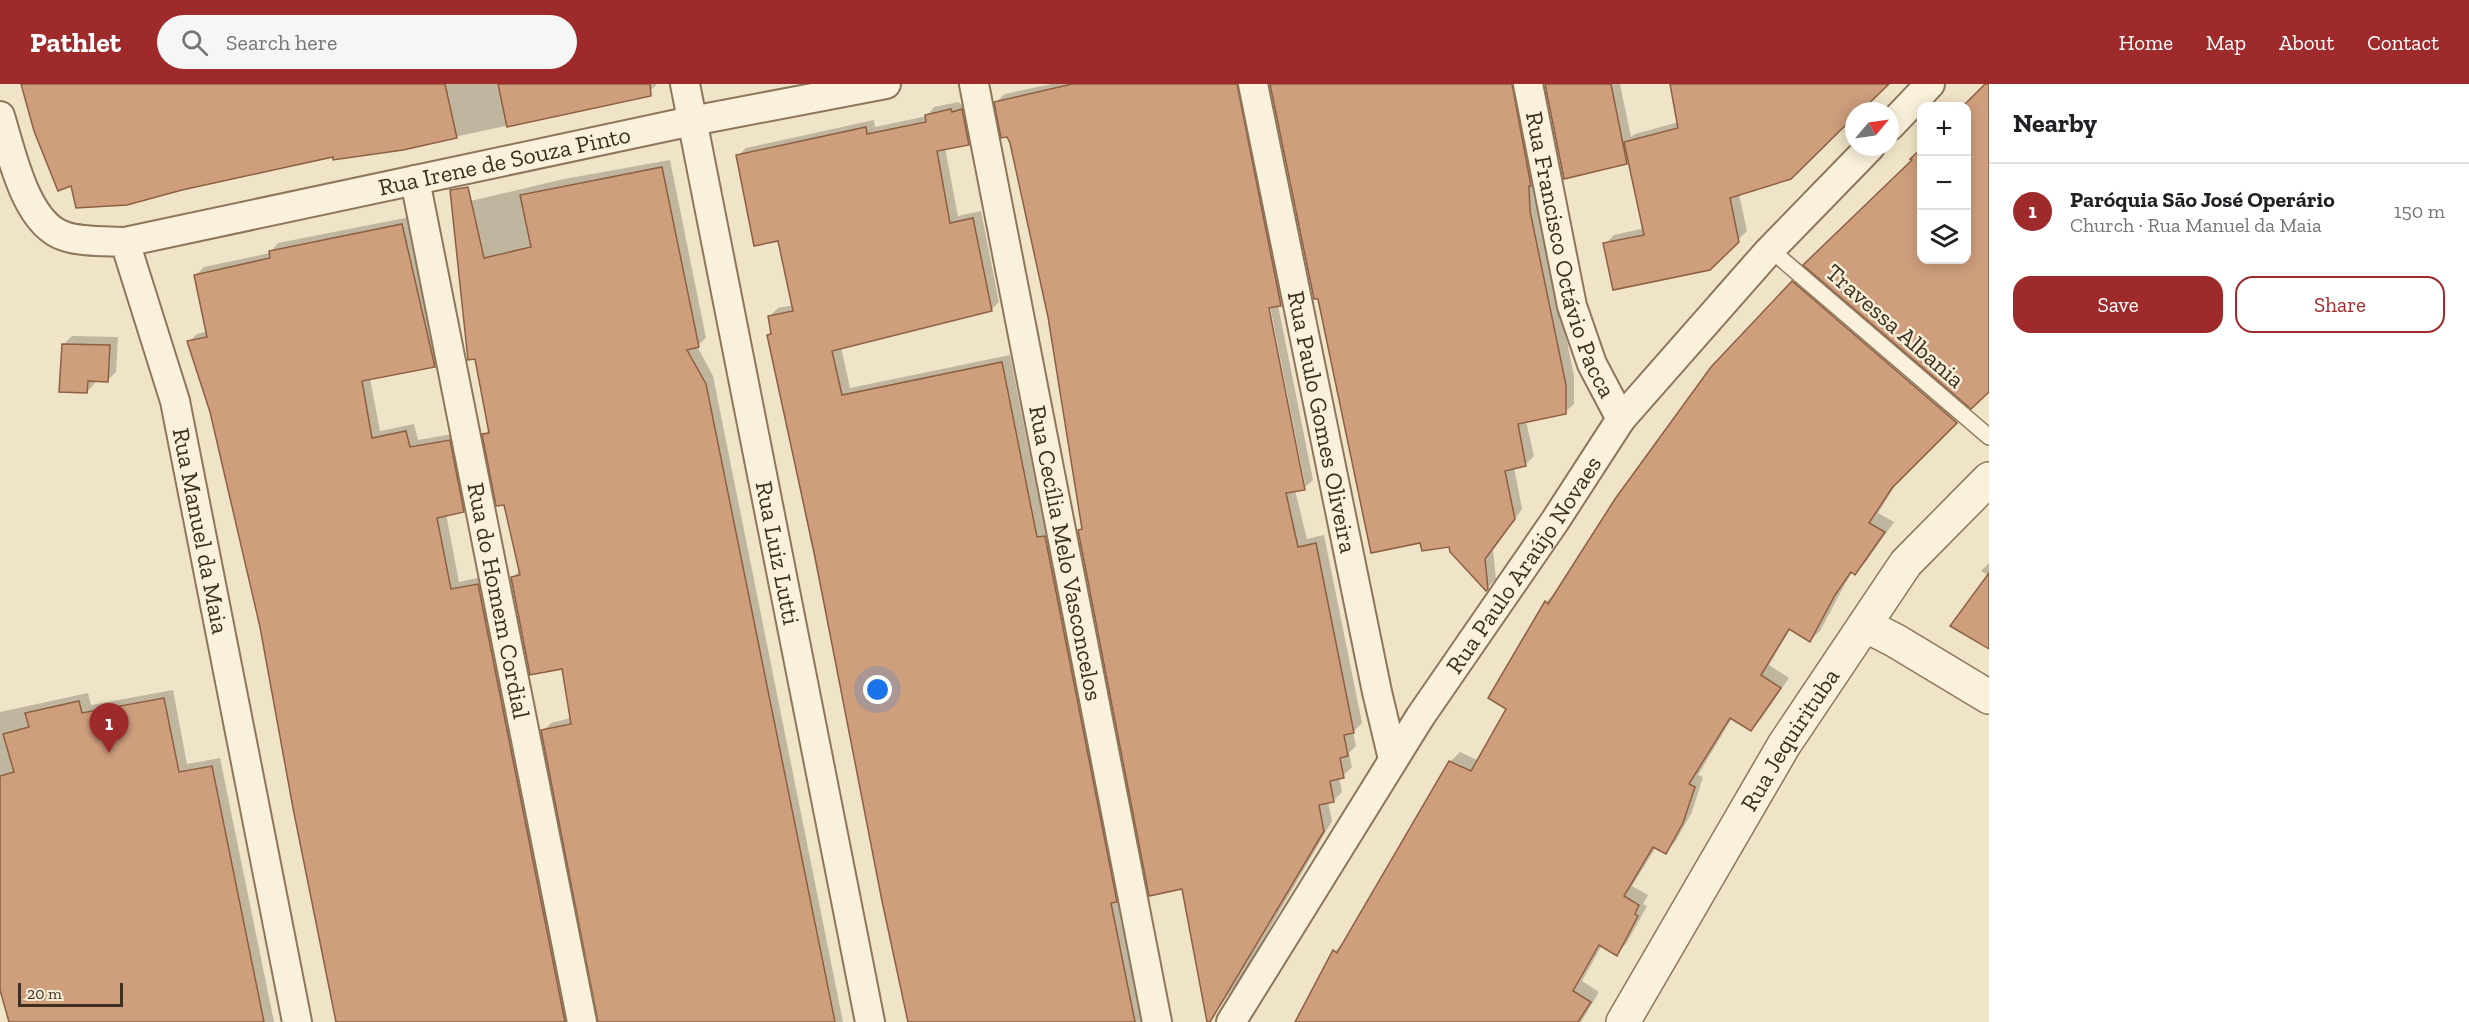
<!DOCTYPE html>
<meta charset="utf-8">
<style>
body{margin:0;font-family:"Zilla Slab",serif;background:#f6f6f6;color:#202124}
.controls{position:absolute;right:18px;top:18px;display:grid;overflow:hidden;border-radius:12px;box-shadow:0 3px 15px #0003}
.controls button{width:54px;height:54px;display:grid;place-items:center;padding:0;border:0;border-bottom:2px solid #e0e0e0;background:#fff;color:#202124;font:30px sans-serif}
.compass{position:absolute;left:1845px;top:18px;width:54px;height:54px;border-radius:50%;background:#fff;box-shadow:0 3px 15px #0003;rotate:61deg}
.scale{position:absolute;left:18px;bottom:15px;width:105px;box-sizing:border-box;padding-left:6px;border:3px solid #3d2e20;border-top:0;font-size:16px;line-height:21px;white-space:nowrap;color:#3d2e20;-webkit-text-stroke:4px #f7eed8;paint-order:stroke}
.you{position:absolute;left:878px;top:606px;width:21px;height:21px;margin:-15px;border:4px solid #fff;border-radius:50%;background:#1a73e8;box-shadow:0 0 0 9px #1a73e833}
.badge{display:grid;place-items:center;width:39px;height:39px;border-radius:50%;background:#9e2a2b;color:#fff;font-size:20px;font-weight:700}
.pin{position:absolute;translate:-50% -50px;filter:drop-shadow(0 2px 3px #0008)}
.pin::after{content:'';position:absolute;top:32px;width:21px;height:18px;background:inherit;clip-path:polygon(0 0,100% 0,50% 100%)}
.list{margin:0;padding:0;list-style:none}
h2{display:flex;justify-content:space-between;align-items:center;height:78px;margin:0;padding:0 24px;font-size:26px}
h2 small{font-size:20px;font-weight:400;color:#757577}
.list li{display:grid;grid-template-columns:39px 1fr auto;gap:18px;align-items:center;box-sizing:border-box;height:96px;padding:0 24px;border-top:2px solid #e0e0e0}
.list b{display:block;font-size:22px;white-space:nowrap}
.list p{margin:0;font-size:20px;white-space:nowrap;color:#757577}
.list em{font-size:20px;font-style:normal;color:#757577}
.actions{display:flex;gap:12px;padding:18px 24px}
.actions a{flex:1;padding:14px 0;border:2px solid #9e2a2b;border-radius:18px;text-align:center;font-size:21px;color:#9e2a2b}
.actions .main{background:#9e2a2b;color:#fff}
.icon{flex:none;width:33px;height:33px;fill:none;stroke:currentColor;stroke-width:2;stroke-linecap:round;stroke-linejoin:round}
.map{position:relative;flex:none;width:1989px;height:938px;overflow:hidden}
header{display:flex;align-items:center;gap:36px;box-sizing:border-box;height:84px;padding:0 30px;background:#9e2a2b;color:#fff}
header strong{font-size:28px}
nav{display:flex;gap:33px;margin-inline-start:auto;font-size:21px}
.search{width:420px;height:54px;background:#f6f6f6;display:flex;align-items:center;gap:15px;box-sizing:border-box;padding:0 21px;border-radius:33px;color:#757577;font-size:22px}
main{display:flex}
aside{flex:1;background:#fff}
.map>svg:first-child{display:block}
.shadow{fill:#0003;fill-rule:evenodd}
.building{fill:#cf9f7d;stroke:#8d5f41;stroke-width:1.5}
.lines{fill:none;stroke-linecap:round;stroke-linejoin:round}
.service-casing{stroke:#8d765c;stroke-width:18}
.minor-casing{stroke:#8d765c;stroke-width:32}
.tertiary-casing{stroke:#8d765c;stroke-width:36}
.service{stroke:#faf1dc;stroke-width:15}
.minor{stroke:#faf1dc;stroke-width:28}
.tertiary{stroke:#faf1dc;stroke-width:33}
.labels{text-anchor:middle;stroke-width:5;stroke-linejoin:round;paint-order:stroke}
.street-label{font-size:24px;fill:#3d2e20;stroke:#f7eed8}
</style>
<header>
<strong>Pathlet</strong>
<div class="search"><svg class="icon" aria-label="search" viewBox="0 0 24 24"><circle cx="10" cy="10" r="6"/><path d="M15 15l6 6"/></svg>Search here</div>
<nav><a>Home</a><a>Map</a><a>About</a><a>Contact</a></nav>
</header>
<main>
<div class="map">
<svg width="1989" height="938" viewBox="0 0 1989 938">
<rect width="100%" height="100%" fill="#f0e4c8"/>
<g class="shadow">
<path d="M23,0h633v1l-9,9 -20,6 -224,48 -331,35z"/>
<path d="M1051,0h195l43,212 -11,9 35,175 -9,8 -9,2 12,49 17,-4 38,188 -9,9 3,14 -7,7 3,14 -9,9 -4,1 3,15 -9,9 -5,1 4,19 -90,155 -33,46 -26,-135 -104,-356 4,-4 -34,-210 -38,-174 -15,-41 9,-8zM1266,217h3l36,183h-3z"/>
<path d="M1271,0h244l59,292v28l-9,8 -39,9 8,35 -9,9 -11,2 8,42 -29,41 3,29 -10,10 -167,-292z"/>
<path d="M1558,0h62l11,53 4,-3 44,-12 -8,-38h215l-28,27h-4v4l-115,79 8,37 -38,38 -104,-25 9,-9 31,-7 -15,-69 -4,4z"/>
<path d="M1989,1v305l-67,-130h44z"/>
<path d="M959,18l1,2 10,-2 7,33 -9,8 -23,5 13,68 23,-5 18,91 -8,8 -150,37 9,41 160,-33 35,175 8,-1 90,493h-233l-142,-687 5,-4 -3,-15 8,-8 16,-3 -15,-66 -41,-83 8,-8 128,-28 1,7 52,-11 7,-9z"/>
<path d="M670,76l36,178 -9,8 16,30 130,646h-244l-56,-291 8,-8 20,-5 -8,-51 -51,-89 8,-8 -15,-67 -21,-68 6,-6 -28,-226 102,-24z"/>
<path d="M410,133l32,140 -8,9 -64,12 10,53 34,-7 4,16 40,-7 14,70 -9,8 -17,3 13,68 27,-6 90,446h-231l-83,-395 -51,-216 -22,-69 8,-8 11,-3 -12,-56 8,-8 66,-14 8,-10z"/>
<path d="M1803,189l163,139 -65,64 -23,37 16,9 -29,41 -10,10 -2,-2 -8,13 -25,47 -10,9 -19,-12 -22,37 20,13 -28,41 -10,10 -19,-11 -34,57 5,2 -11,35 -17,30 -10,10 -9,-5 -24,39 16,9 -5,9 4,2 -21,38 -10,10 -14,-9 -20,36 17,11 -18,30h-284l38,-71 9,-9 106,-180 10,-10 19,9 30,-53 37,-106 9,-9 158,-225z"/>
<path d="M72,252l46,1 -2,35 -8,8h-12l-1,3 -8,9 -24,-47z"/>
<path d="M1989,479v84l-1,-72 -7,-4z"/>
<path d="M173,606l14,74 33,-6 54,264h-264l-10,-37v-273l88,-19 3,12z"/>
</g>
<g class="building">
<path d="M21,0h424l12,54 -54,12 -70,10v-3l-151,33 -55,15 -51,3 -5,-22 -13,5 -24,-60z"/>
<path d="M498,0h152l1,12 -144,31z"/>
<path d="M1072,0h165l44,222 -12,2 36,182 -19,3 12,54 18,-4 38,190 -10,2 4,21 -8,2 4,20 -14,3 4,21 -15,3 5,26 -114,191h-3l-25,-133 -33,7 -71,-366 4,-1 -34,-212 -38,-174 -3,-6 -6,1 -7,-36z"/>
<path d="M1270,0h242l19,102h-2l1,25 36,174v29l-48,10 8,42 -21,5 10,48 -30,40 3,30 -2,2 -36,-39 -1,-5 -27,4 -2,-8 -49,10 -53,-254h-4z"/>
<path d="M1545,0h66l16,80 -63,15z"/>
<path d="M1670,0h219l-28,27h-7v6l-63,62 -61,19 9,44 -29,28 -97,20 -10,-47 41,-8 -20,-93 54,-14z"/>
<path d="M1985,0h4v308l-18,17 -168,-144 109,-105 -2,-1 12,-11v112h44v-154h-3z"/>
<path d="M951,25l1,3 10,-3 7,36 -32,6 13,72 23,-5 19,93 -160,40 10,44 160,-33 35,175 8,-1 72,366 -6,1 24,119h-227l-26,-121 -68,-349 -47,-217 4,-1 -3,-18 25,-5 -15,-70 -24,5 -18,-91 130,-28 1,7 59,-12 -1,-7z"/>
<path d="M662,83l37,180 -12,3 19,34 129,638h-237l-57,-292 30,-6 -9,-55 -32,6 -19,-98 9,-2 -16,-70 -8,1 -14,-72 7,-1 -14,-74 -7,1 -18,-170 18,-3 16,71 47,-11 -11,-52z"/>
<path d="M402,140l33,143 -73,14 10,57 34,-7 4,16 40,-7 14,72 -27,6 14,71 27,-5 87,438h-229l-43,-214 -33,-181 -50,-215 -23,-71 20,-4 -13,-62 76,-17 -1,-7z"/>
<path d="M1792,197l165,142 -65,65 -23,35 16,9 -30,43 -4,-3 -16,23 -25,47 -21,-13 -28,46 20,13 -30,43 -21,-13 -41,66 6,3 -12,36 -17,31 -13,-7 -29,49 15,9 -4,9 3,2 -21,40 -18,-11 -26,46 18,11 -13,20h-283l38,-72 4,3 112,-192 22,10 35,-62 -18,-11 57,-97 3,3 67,-105 96,-132z"/>
<path d="M62,260l48,1 -2,37 -20,-1 -1,12 -28,-1z"/>
<path d="M1989,489v76l-39,-23z"/>
<path d="M164,614l15,74 33,-6 52,256h-255l-9,-32v-214l14,-4 -11,-38 26,-7 -4,-14 54,-12 3,12z"/>
</g>
<g class="lines">
<g class="service-casing">
<path id="service" d="M1771,166l218,187"/>
</g>
<g class="minor-casing">
<g id="minor">
<path id="s1" d="M685,0l185,938"/>
<path id="s2" d="M974,0l183,938"/>
<path id="s3" d="M1253,0l124,608 16,67"/>
<path id="s4" d="M1528,0l44,222 20,58 29,55"/>
<path id="s5" d="M0,32c11,35 25,107 64,120 16,6 43,5 61,6l50,159 122,621"/>
<path d="M1890,42l40,-42"/>
<path id="s6" d="M415,96l167,842"/>
<path id="s7" d="M125,158l567,-121 194,-37"/>
<path id="s8" d="M1231,938l189,-305 135,-196 66,-102 146,-166 103,-106"/>
</g>
</g>
<g class="tertiary-casing">
<g id="tertiary">
<path d="M1865,541l31,16 93,56"/>
<path id="s9" d="M1623,938l161,-277 122,-182 83,-84"/>
</g>
</g>
<use href="#service" class="service"/>
<use href="#minor" class="minor"/>
<use href="#tertiary" class="tertiary"/>
</g>
<g class="labels">
<g class="street-label">
<text dy="8" stroke="none"><textPath href="#s7" startOffset="388">Rua Irene de Souza Pinto</textPath></text>
<text dy="8" stroke="none"><textPath href="#s4" startOffset="176">Rua Francisco Octávio Pacca</textPath></text>
<text transform="translate(1895 242) rotate(41)" y="8">Travessa Albania</text>
<text dy="8" stroke="none"><textPath href="#s3" startOffset="345">Rua Paulo Gomes Oliveira</textPath></text>
<text dy="8" stroke="none"><textPath href="#s5" startOffset="501">Rua Manuel da Maia</textPath></text>
<text dy="8" stroke="none"><textPath href="#s1" startOffset="478">Rua Luiz Lutti</textPath></text>
<text dy="8" stroke="none"><textPath href="#s2" startOffset="478">Rua Cecília Melo Vasconcelos</textPath></text>
<text dy="8" stroke="none"><textPath href="#s8" startOffset="543">Rua Paulo Araújo Novaes</textPath></text>
<text dy="8" stroke="none"><textPath href="#s6" startOffset="429">Rua do Homem Cordial</textPath></text>
<text dy="8" stroke="none"><textPath href="#s9" startOffset="328">Rua Jequirituba</textPath></text>
</g>
</g>
</svg>
<div class="controls">
<button>+</button>
<button>−</button>
<button><svg class="icon" aria-label="layers" viewBox="0 0 24 24"><path d="M12 4l9 5-9 5-9-5zM3 14l9 5 9-5"/></svg></button>
</div>
<svg class="compass" viewBox="-18 -18 36 36"><path d="M0-13l5 13h-10z" fill="#e53935"/><path d="M0 13l5-13h-10z" fill="#757577"/></svg>
<div class="scale">20 m</div>
<div class="you"></div>
<div class="pin badge" style="left:109px;top:669px">1</div>
</div>
<aside>
<h2>Nearby<small></small></h2>
<ul class="list">
<li><span class="badge">1</span><div><b>Paróquia São José Operário</b><p>Church · Rua Manuel da Maia</p></div><em>150 m</em></li>
</ul>
<div class="actions"><a class="main">Save</a><a>Share</a></div>
</aside>
</main>
